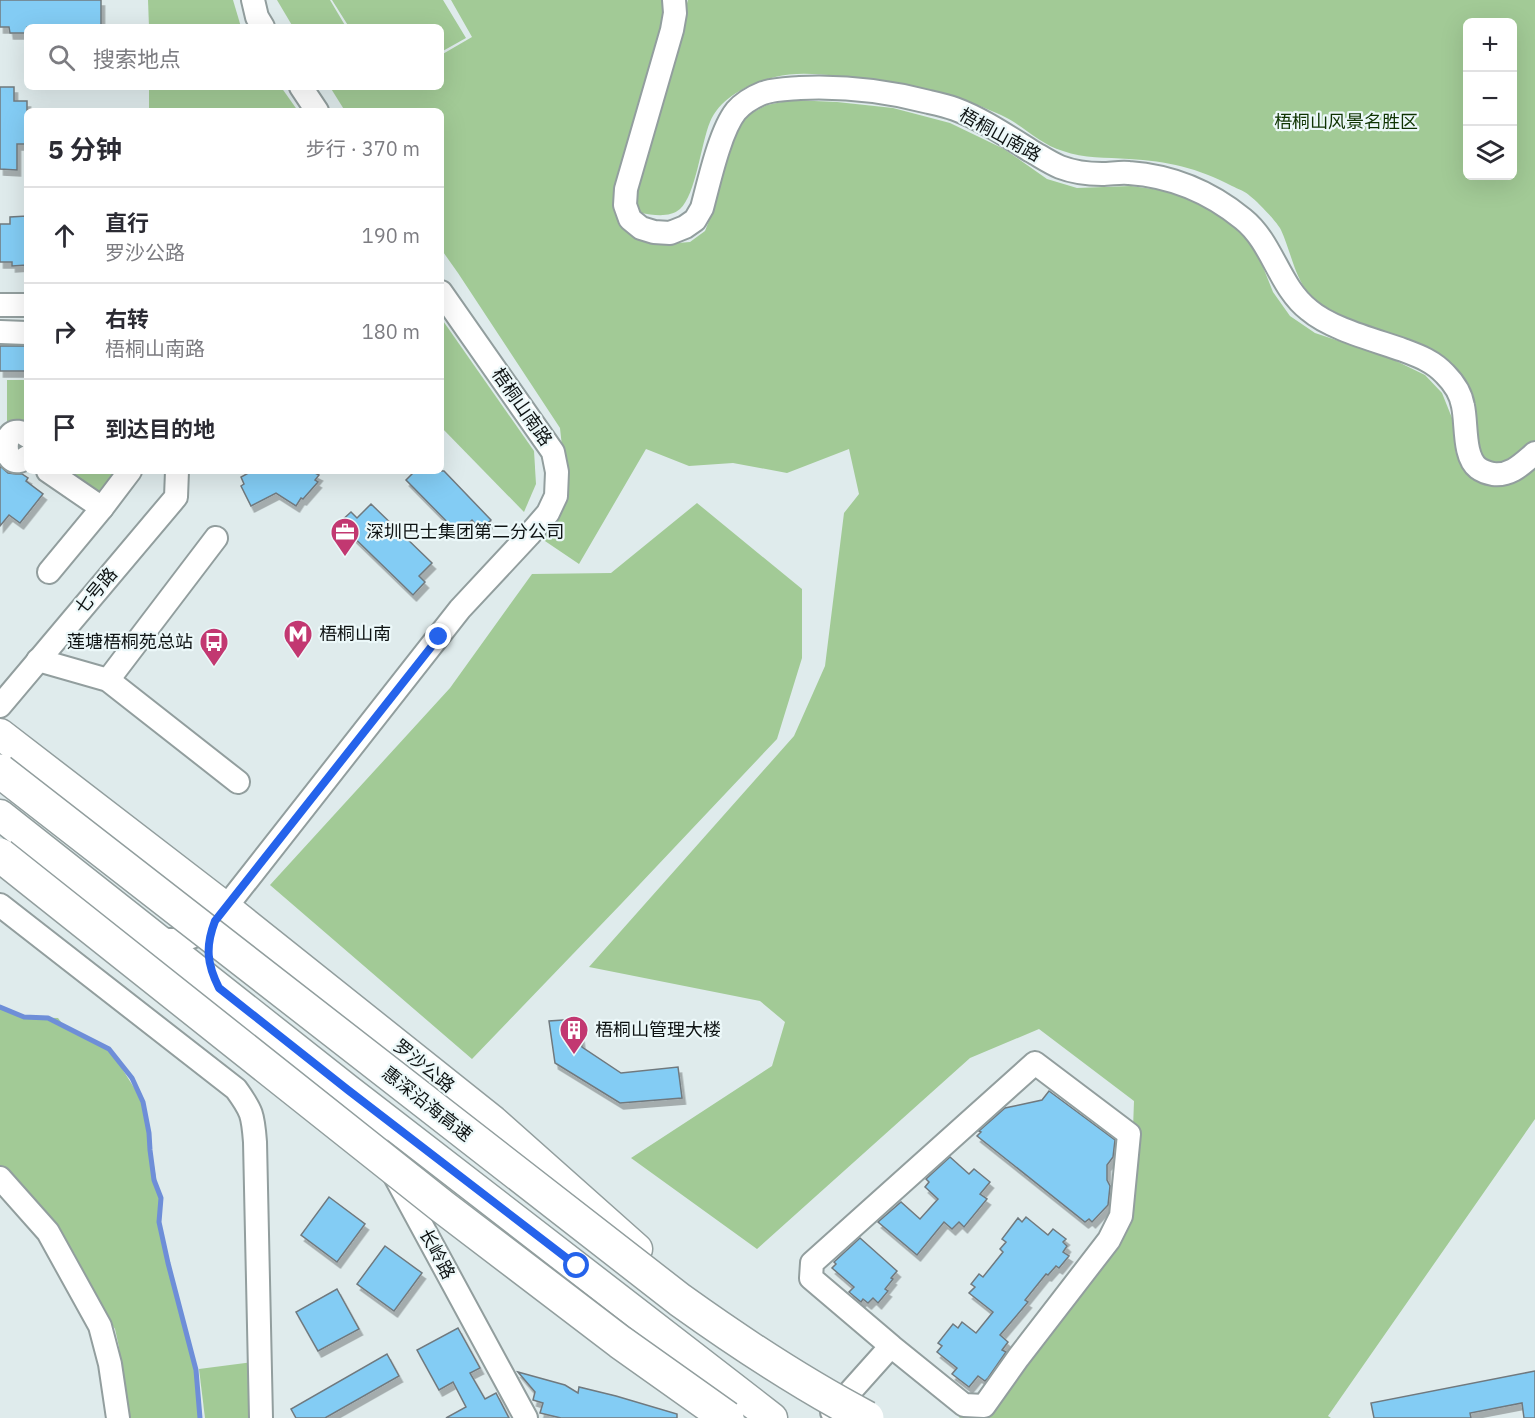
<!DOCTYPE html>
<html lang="zh">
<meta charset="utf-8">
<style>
body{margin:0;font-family:"IBM Plex Sans","Noto Sans SC",sans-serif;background:#f2f2f3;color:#2b2b33}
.controls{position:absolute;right:18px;top:18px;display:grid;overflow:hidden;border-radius:9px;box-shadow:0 6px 24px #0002}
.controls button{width:54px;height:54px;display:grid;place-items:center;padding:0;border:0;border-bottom:2px solid #e1e1e2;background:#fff;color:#2b2b33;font:30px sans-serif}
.stop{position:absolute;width:18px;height:18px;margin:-14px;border:4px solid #2563eb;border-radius:50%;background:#fff}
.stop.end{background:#2563eb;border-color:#fff;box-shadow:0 2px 6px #0008}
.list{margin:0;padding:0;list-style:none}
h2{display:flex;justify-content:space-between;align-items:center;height:78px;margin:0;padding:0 24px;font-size:26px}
h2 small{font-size:20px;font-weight:400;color:#7c7c81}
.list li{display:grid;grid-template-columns:39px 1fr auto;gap:18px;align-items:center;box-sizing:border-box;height:96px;padding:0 24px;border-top:2px solid #e1e1e2}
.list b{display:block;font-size:22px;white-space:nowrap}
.list p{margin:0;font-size:20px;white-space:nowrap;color:#7c7c81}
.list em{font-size:20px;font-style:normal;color:#7c7c81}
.icon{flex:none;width:33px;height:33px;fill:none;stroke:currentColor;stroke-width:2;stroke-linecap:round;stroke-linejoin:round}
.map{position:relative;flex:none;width:1535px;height:1418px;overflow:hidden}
.search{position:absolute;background:#fff;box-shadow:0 6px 24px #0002;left:24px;top:24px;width:420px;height:66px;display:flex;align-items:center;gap:15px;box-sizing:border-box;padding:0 21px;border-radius:9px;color:#7c7c81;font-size:22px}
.panel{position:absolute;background:#fff;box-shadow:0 6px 24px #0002;left:24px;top:108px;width:420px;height:366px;border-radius:9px}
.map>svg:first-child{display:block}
.green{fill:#a2ca96;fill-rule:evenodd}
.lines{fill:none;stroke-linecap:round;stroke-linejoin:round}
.stream{stroke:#6e8ed8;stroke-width:5}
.building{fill:#83ccf4;stroke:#70797e;stroke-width:1.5;filter:url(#shadow)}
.minor-casing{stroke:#929e9e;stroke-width:26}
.major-casing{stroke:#929e9e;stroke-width:33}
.minor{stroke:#fff;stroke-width:22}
.major{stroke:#fff;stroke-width:30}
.highway-bridge-casing{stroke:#929e9e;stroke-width:36;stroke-linecap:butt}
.highway-bridge{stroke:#fff;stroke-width:33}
.route{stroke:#2563eb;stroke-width:8}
.labels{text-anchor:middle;stroke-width:4.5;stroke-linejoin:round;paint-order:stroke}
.park-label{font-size:18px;fill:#0e3301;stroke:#ecf8f9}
.street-label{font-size:18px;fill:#0e1313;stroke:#ecf8f9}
.poi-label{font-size:18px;fill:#0e1313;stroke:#ecf8f9;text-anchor:start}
</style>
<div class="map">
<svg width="1535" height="1418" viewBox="0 0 1535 1418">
<defs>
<filter id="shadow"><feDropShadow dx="3.5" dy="6" stdDeviation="0" flood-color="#0004"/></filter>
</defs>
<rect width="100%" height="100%" fill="#dfebec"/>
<g class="green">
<path d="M148,0h85l8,27h-92z"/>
<path d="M277,0h53l16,27h-53z"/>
<path d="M332,0h111l23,38 -25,14v-25h-92z"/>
<path d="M451,0h213l1,18 -48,185 48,41 25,-2 15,-11 9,-23 18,-76 14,-16 21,-11 25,-5 45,2 56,6 57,15 54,26 43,30 30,9 54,-2 36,5 34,11 33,21 21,24 18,45 17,24 25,17 75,25 35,17 17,18 10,25 4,36 15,21 64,-11v655l-207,297 3,2h-372l171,-207 4,-110 -95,-72 -69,29 -213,191 -126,-91 141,-92 13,-44 -25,-21 -171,-34 205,-231 31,-70 19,-153 15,-19 -10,-45 -62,24 -54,-10 -44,3 -43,-17 -67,115 -37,-25 -6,-21 27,-62 -3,-28 -102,-155 -17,-24v-138h-96l-15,-24h50l2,2 3,-2h56v-32l31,-18z"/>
<path d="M688,0h847v441l-25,23 -12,2 -14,-4 -10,-13 -4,-51c-38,-25 -77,-50 -116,-75 -18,-12 -37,-17 -50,-36 -10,-15 -15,-40 -23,-57 -4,-8 -23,-28 -31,-34 -5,-5 -12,-7 -18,-10 -34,-18 -65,-25 -103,-27 -23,-2 -45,0 -66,-8 -24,-7 -40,-26 -62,-36 -52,-24 -108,-35 -164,-39 -20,-2 -42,-4 -62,1 -24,6 -55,20 -65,45 -9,21 -14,73 -30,87 -10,9 -27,6 -39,4l-8,-9 1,-24zM1468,22h44v154h-44z"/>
<path d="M149,87h132l17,24h-149z"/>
<path d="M441,318l93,133 2,33 -12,28 -83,-85z"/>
<path d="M7,380h20v48l-20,-2z"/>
<path d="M60,471h61l-17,27z"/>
<path d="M697,503l105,86v69l-25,81 -155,164 -150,156 -202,-174 180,-197 82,-114 79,-1z"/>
<path d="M0,1007l24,10 34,1 6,8 47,25 32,51 17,99 1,26 35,143 4,48h-74l-7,-71 -4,-18 -20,-29 -21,-47 -44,-54 -30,-33z"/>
<path d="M253,1362l-4,56h-44l-6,-49z"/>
</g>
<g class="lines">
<path class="stream" d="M0,1007l24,10 24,1 61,31 23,29 11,24 6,31 1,17 4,30 7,18 -2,24 9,41 28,107 4,48"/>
</g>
<g class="building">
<path d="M0,0h101v27h-74v6h-17l-1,-6h-9z"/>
<path d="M0,87h14v14h13v43h-10v26l-17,-1z"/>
<path d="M27,216v49l-15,1v-4h-12v-38h10v-7z"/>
<rect x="0" y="346" width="27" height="25"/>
<path d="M0,466l8,7 8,1h6l6,4 -2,3 17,13 -23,29 -11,-8 -9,11z"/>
<path d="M252,471h59l8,4 -4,5 3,2 -15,17 -2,-1 -5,8 -20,-13 -25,13 -10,-20 3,-2 -3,-7z"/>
<path d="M415,471h29l47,49 -10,10 -9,-10 -14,13 -52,-53z"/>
<path d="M371,504l61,59 -13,13 6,6 -12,13 -74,-72 12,-11 6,6z"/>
<path d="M578,1019l4,28 39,26 57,-6 4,31 -62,5 -65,-40 -6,-42z"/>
<path d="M1049,1091l66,49 -2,17 -6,8v15l3,6 -2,19 -16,17 -3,-3 -4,3 -108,-86 4,-4 -2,-1 26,-23 37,-8z"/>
<path d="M950,1157l19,17 5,-5 16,13 -10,12 7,5 -23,28 -5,-5 -7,7 -8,-7 -27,33 -39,-33 23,-20 19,17 18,-20 -13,-12 4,-5 -3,-3z"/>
<path d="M329,1197l36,27 -28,38 -36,-27z"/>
<path d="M1026,1217l22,18 5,-6 13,10 -3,3 4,4 -4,6 6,4 -10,12 -3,-2 -8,9 -2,-1 -21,26 3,2 -28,33 8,7 -6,8 4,2 -18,26 -3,3 -7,-5 -9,11 -17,-13 5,-6 -20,-16 5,-6 -4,-3 15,-19 5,4 4,-6 14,11 17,-21 -24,-19 6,-6 -4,-3 8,-10 4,3 20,-25 -3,-3 6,-7 -4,-3 16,-21 4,4z"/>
<path d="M860,1238l37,33 -6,7 2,1 -8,10 3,2 -10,12 -5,-5 -5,5 -5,-4 -2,3 -12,-10 5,-5 -22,-19 4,-4 -2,-2z"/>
<path d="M385,1246l37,27 -28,38 -37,-27z"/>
<path d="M337,1289l22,40 -41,22 -22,-39z"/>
<path d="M458,1328l22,40 -10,5 15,26 11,-6 13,25h-63l20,-11 -13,-25 -14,8 -22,-40z"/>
<path d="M387,1354l12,22 -74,42h-29l-5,-9z"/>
<path d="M1535,1371v47h-11l-2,-15 -52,10 1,5h-97l-3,-15z"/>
<path d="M518,1372l47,13 13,8 1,-6 37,9 61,18v4h-116l-21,-5 3,-10 -10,-3 2,-8z"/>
</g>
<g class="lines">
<g class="minor-casing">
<g id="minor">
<path d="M253,0l4,17 6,10"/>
<path d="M674,0l1,13 -3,17 -46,159 -1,16 5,14 11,9 13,4 16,1 15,-6 10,-7 7,-12c7,-26 18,-77 34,-97 7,-8 17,-14 27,-18 12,-4 25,-4 37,-5 44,-2 87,3 129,14 9,2 18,4 26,7 27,10 52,27 76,42 9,5 19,12 29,16 13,5 28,7 42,7 9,0 18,-2 27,-1 43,3 81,19 114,46 30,24 36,68 66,91 22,19 66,30 94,40 16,6 30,11 42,24 9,9 16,20 18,32 4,18 0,50 15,62 4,3 10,5 15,6 18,2 29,-10 42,-21"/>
<path d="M301,87l16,24"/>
<path d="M0,305h27"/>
<path d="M0,332l27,1"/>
<path d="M27,436c-27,-21 -27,42 0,21"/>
<path d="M48,471l54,37"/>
<path d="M49,572l53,-64 28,-37"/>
<path d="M38,660l70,20 130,102"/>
<path d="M108,680l108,-142"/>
<path d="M0,706l176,-209 1,-26"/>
<path d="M0,905l236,184c16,22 17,26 19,53l6,276"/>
<path d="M154,938c28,5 41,2 61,-17l245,-312 69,-74 19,-22 8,-17 1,-24 -4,-20 -112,-160"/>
<path d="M352,1097l174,321"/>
<path d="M0,1178l48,54 52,94 10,38 8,54"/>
<path d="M832,1412l59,-66 73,59 20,1 34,-48 91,-118 12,-24 8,-82 -94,-71 -223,200 -1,15 80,68"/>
</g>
</g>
<g class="major-casing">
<g id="major">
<path d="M0,734l226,174 267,213 144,128"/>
<path d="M0,815l348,275 424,328"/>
</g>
</g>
<use href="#minor" class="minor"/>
<use href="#major" class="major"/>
<g class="highway-bridge-casing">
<g id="highway-bridge">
<path d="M0,771l680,529c60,43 122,84 187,118"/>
<path d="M0,855l443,352 177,135 107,76"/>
</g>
</g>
<use href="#highway-bridge" class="highway-bridge"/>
</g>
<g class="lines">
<path class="route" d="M439,637l-224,284c-10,26 -8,43 4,67l129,102 229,176"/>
</g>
<defs>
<g id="office-pin" transform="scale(1.5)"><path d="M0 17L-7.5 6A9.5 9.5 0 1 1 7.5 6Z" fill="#c23871" stroke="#ecf8f9"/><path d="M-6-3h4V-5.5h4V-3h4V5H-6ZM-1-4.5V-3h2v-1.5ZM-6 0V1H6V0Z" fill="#fff"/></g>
<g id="metro-pin" transform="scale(1.5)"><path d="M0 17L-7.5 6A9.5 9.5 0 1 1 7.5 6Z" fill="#c23871" stroke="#ecf8f9"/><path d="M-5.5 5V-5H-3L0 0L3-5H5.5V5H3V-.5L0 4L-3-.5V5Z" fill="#fff"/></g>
<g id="bus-pin" transform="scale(1.5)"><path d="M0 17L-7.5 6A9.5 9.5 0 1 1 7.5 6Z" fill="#c23871" stroke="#ecf8f9"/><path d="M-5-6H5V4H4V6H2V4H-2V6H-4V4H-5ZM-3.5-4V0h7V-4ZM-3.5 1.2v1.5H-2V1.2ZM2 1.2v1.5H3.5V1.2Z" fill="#fff"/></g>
<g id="building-pin" transform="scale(1.5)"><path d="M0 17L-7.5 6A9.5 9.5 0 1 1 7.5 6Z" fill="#c23871" stroke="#ecf8f9"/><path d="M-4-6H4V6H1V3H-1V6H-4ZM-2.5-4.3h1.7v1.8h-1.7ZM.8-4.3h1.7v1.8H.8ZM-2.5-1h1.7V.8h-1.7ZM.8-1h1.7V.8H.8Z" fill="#fff"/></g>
</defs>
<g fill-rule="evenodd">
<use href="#office-pin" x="345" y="532"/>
<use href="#metro-pin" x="298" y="634"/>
<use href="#bus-pin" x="214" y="642"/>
<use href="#building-pin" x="574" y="1030"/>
</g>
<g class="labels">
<g class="park-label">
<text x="1346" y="128">梧桐山风景名胜区</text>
</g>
<g class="street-label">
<text transform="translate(1000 135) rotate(29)" y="6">梧桐山南路</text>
<text transform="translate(522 407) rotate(55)" y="6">梧桐山南路</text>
<text transform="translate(96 591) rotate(-50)" y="6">七号路</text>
<text transform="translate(424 1066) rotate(39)" y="6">罗沙公路</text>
<text transform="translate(427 1104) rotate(38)" y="6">惠深沿海高速</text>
<text transform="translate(437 1254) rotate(62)" y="6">长岭路</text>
</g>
<g class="poi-label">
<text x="366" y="538">深圳巴士集团第二分公司</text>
<text x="319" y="640">梧桐山南</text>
<text x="193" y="648" text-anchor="end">莲塘梧桐苑总站</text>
<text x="595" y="1036">梧桐山管理大楼</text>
</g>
</g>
</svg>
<div class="controls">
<button>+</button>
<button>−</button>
<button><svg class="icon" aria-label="layers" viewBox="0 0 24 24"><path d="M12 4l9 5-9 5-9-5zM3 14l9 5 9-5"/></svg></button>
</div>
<div class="stop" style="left:577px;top:1266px"></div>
<div class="stop end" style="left:439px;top:637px"></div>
<div class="search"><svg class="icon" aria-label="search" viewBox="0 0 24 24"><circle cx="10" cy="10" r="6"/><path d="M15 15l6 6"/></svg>搜索地点</div>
<section class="panel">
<h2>5 分钟<small>步行 · 370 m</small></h2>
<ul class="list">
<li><svg class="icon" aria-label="ahead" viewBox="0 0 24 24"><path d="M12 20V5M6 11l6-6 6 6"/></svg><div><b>直行</b><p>罗沙公路</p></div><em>190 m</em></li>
<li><svg class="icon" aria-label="right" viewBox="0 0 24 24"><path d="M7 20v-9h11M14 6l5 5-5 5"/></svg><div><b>右转</b><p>梧桐山南路</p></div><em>180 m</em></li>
<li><svg class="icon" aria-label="arrive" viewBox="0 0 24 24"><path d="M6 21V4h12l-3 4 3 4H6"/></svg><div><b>到达目的地</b></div></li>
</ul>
</section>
</div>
